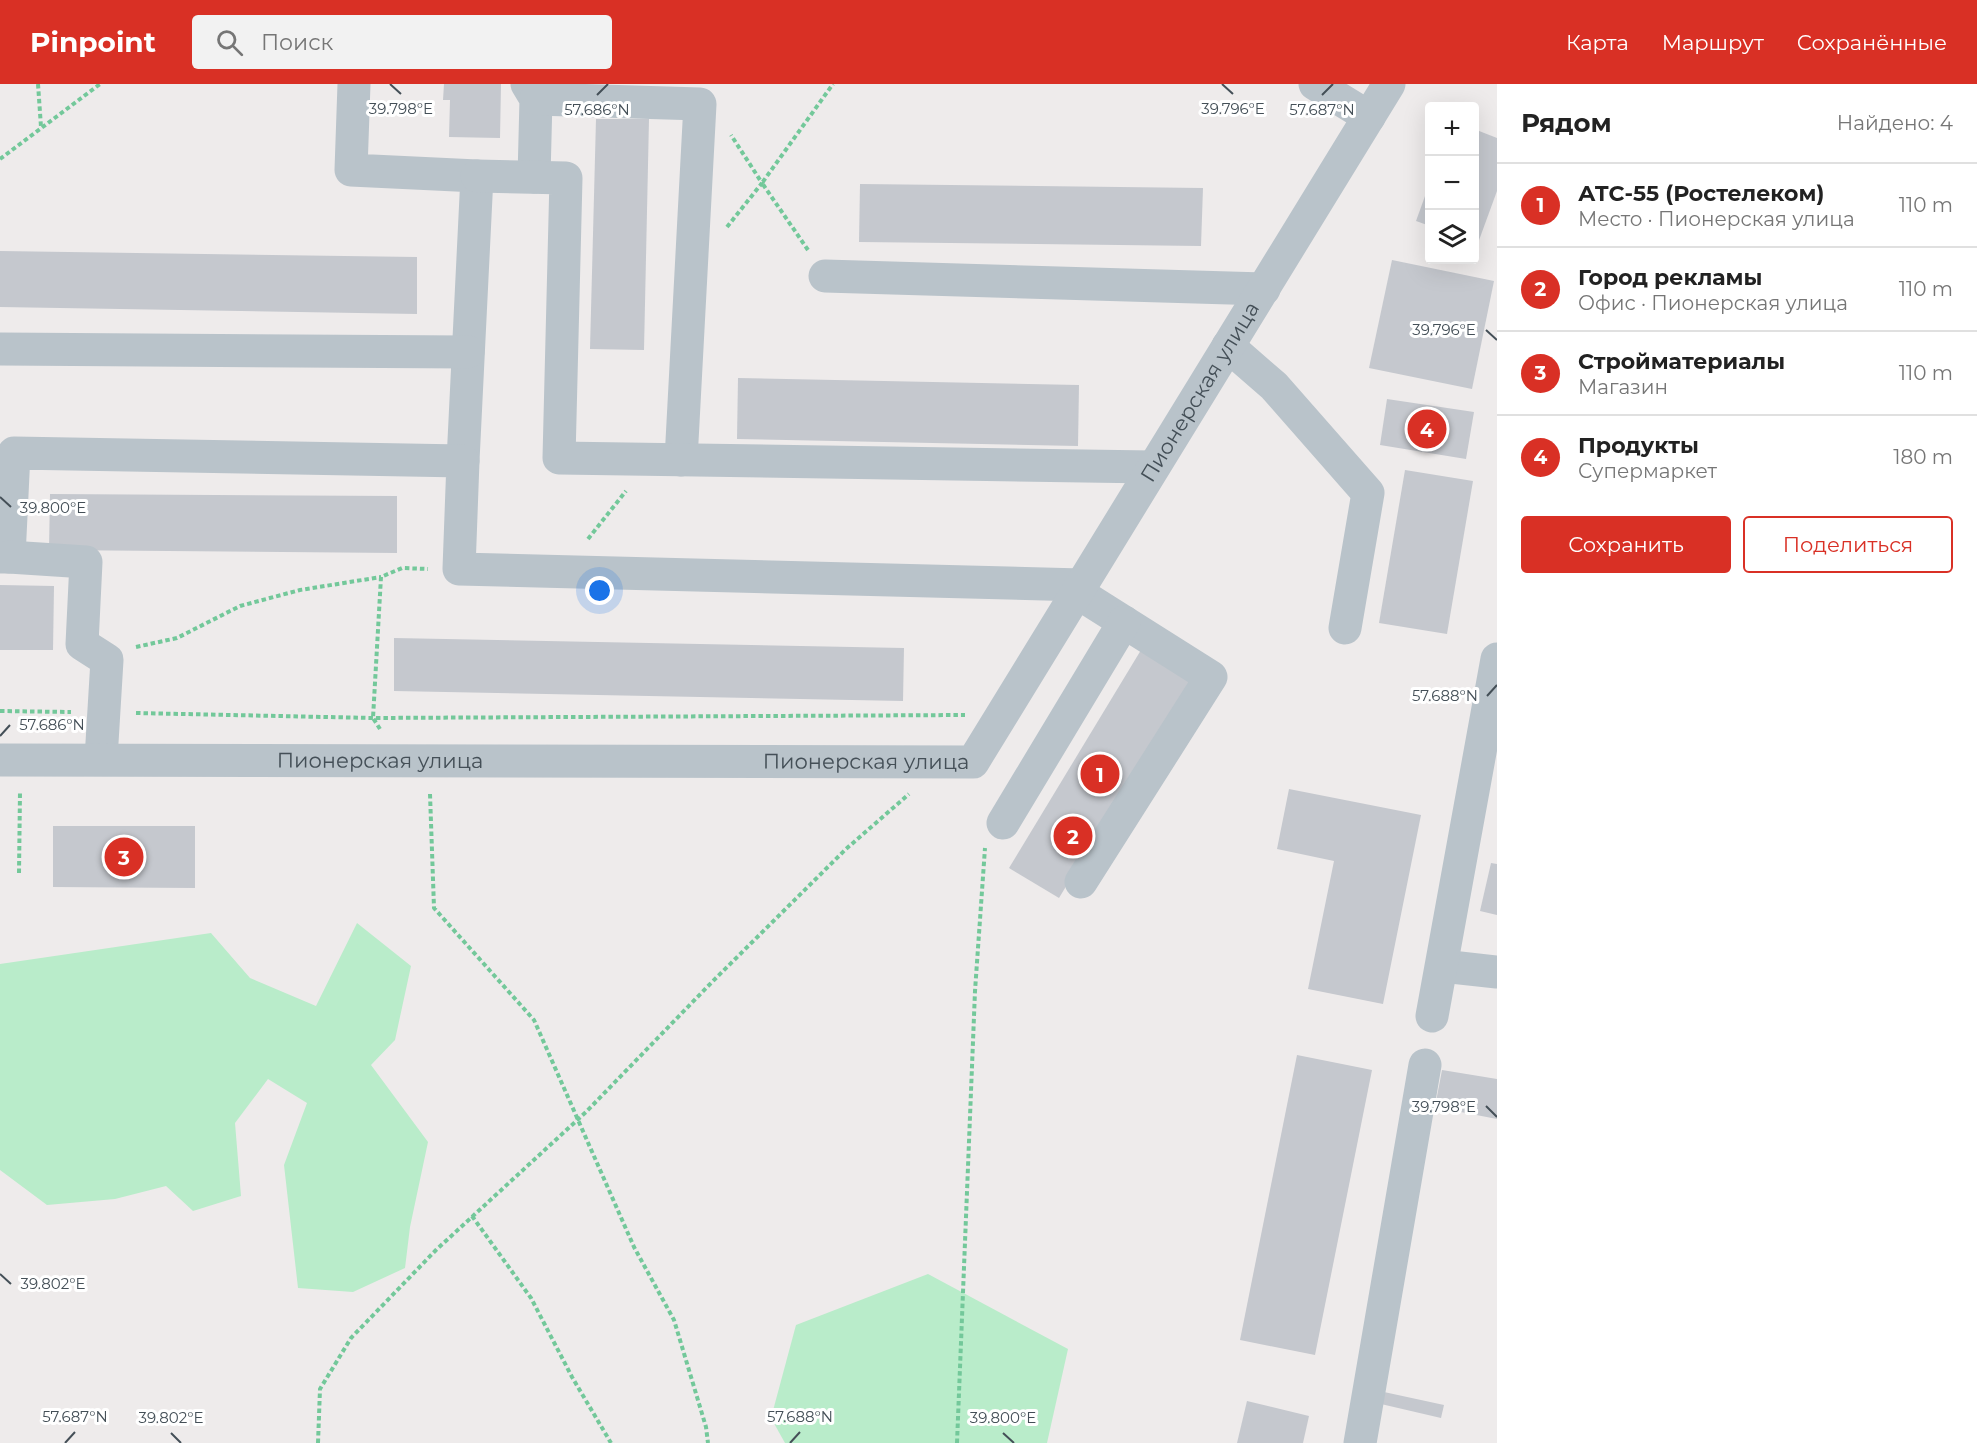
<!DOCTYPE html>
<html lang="ru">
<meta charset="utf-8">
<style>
body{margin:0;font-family:Montserrat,sans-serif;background:#f2f2f2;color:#222}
.controls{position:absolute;right:18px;top:18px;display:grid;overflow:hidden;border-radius:6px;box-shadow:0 6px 24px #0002}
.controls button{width:54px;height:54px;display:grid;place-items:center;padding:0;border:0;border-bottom:2px solid #e0e0e0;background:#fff;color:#222;font:30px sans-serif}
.you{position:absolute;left:600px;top:507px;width:21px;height:21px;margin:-15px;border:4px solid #fff;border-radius:50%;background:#1a73e8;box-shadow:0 0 0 9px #1a73e833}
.badge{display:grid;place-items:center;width:39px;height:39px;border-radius:50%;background:#d93025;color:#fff;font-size:20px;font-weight:700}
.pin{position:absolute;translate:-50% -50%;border:3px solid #fff;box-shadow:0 2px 6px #0006}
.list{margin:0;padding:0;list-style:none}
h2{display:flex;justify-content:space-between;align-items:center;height:78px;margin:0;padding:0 24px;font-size:26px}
h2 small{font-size:20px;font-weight:400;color:#767676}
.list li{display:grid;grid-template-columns:39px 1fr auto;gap:18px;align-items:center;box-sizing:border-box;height:84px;padding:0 24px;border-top:2px solid #e0e0e0}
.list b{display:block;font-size:22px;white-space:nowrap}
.list p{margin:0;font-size:20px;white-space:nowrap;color:#767676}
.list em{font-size:20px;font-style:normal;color:#767676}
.actions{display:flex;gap:12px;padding:18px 24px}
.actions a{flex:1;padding:14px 0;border:2px solid #d93025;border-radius:6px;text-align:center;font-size:21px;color:#d93025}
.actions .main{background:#d93025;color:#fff}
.icon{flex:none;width:33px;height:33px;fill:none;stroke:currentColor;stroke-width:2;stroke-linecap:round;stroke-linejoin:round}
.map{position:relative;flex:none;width:1497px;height:1359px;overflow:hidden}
header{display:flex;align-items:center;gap:36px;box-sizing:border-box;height:84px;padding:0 30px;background:#d93025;color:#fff}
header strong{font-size:28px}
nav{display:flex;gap:33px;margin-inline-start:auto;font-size:21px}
.search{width:420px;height:54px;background:#f2f2f2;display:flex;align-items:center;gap:15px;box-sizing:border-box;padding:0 21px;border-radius:6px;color:#767676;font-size:22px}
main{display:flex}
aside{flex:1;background:#fff}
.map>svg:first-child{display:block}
.green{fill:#b9ecca}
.building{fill:#c5c8ce}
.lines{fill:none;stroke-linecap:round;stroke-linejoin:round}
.path{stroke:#73c89a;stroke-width:4;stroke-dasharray:4.5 3;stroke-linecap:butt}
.minor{stroke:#b9c3ca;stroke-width:33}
.ticks{fill:none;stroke:#444f57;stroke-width:2}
.labels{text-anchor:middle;stroke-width:6;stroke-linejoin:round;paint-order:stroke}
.street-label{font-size:21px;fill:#444f57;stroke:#fff}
.ticks-label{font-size:15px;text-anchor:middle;fill:#444f57;stroke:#fff;stroke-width:6;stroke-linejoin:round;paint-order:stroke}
</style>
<header>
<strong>Pinpoint</strong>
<div class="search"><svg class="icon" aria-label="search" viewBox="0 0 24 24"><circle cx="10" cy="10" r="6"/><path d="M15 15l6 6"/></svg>Поиск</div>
<nav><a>Карта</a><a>Маршрут</a><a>Сохранённые</a></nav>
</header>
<main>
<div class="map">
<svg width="1497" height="1359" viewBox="0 0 1497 1359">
<rect width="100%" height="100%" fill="#eeebeb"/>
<g class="green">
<path d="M357,839l54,43 -16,74 -24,25 57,77 -18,85 -5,41 -52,24 -55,-4 -14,-123 23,-62 -39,-24 -33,44 6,73 -48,15 -27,-25 -51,13 -68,6 -47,-35v-206l211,-31 39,45 66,28z"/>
<path d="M928,1190l140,75 -21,94h-262l-14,-25 25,-93z"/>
</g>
<g class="building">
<path d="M444,0h57l-1,54 -51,-1 1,-37h-7z"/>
<path d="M596,35h53l-5,231 -54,-1z"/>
<path d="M1474,45l23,9v53l-19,52 -4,-1z"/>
<path d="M860,100l343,4 -2,58 -342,-4z"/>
<path d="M1429,101h1v41l-14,-5z"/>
<path d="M0,167l417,6v57l-417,-7z"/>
<path d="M1392,176l102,21 -22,108 -103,-21z"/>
<path d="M738,294l341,7 -1,61 -341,-7z"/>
<path d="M1387,315l87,13 -8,47 -86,-14z"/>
<path d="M1405,386l68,11 -26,153 -68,-11z"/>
<path d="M50,410l347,2v57l-348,-3z"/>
<path d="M0,501l54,1 -1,64h-53z"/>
<path d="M394,554l510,10 -1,53 -509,-10z"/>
<path d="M1141,566l50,30 -132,218 -50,-30z"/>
<path d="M1289,705l132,26 -38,189 -75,-15 26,-128 -57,-12z"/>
<path d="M53,742h142v62l-142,-1z"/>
<path d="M1491,779l6,1v51l-17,-4z"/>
<path d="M1297,971l75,15 -57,285 -75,-15z"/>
<path d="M1442,986l55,9v40l-62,-12z"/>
<path d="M1384,1308l60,13 -3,13 -60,-14z"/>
<path d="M1247,1317l62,15 -6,27h-66z"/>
</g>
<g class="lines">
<g class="path">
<path d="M38,0l3,43"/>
<path d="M0,75l100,-75"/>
<path d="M727,143l35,-44 -31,-48"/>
<path d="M808,166l-46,-67 71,-99"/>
<path d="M588,455l38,-48"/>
<path d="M136,563l41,-9 63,-32 60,-16 81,-13"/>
<path d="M0,627l71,1"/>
<path d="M136,629l237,5 592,-3"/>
<path d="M380,645l-7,-11 8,-141 21,-9 26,1"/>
<path d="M430,710l4,114 100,112 100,227 40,73 32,107 2,16"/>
<path d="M19,789l1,-81"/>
<path d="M472,1132l59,82 41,79 39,66"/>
<path d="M318,1359l2,-54 31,-51 85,-88 150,-138 126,-130 134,-133 63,-55"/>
<path d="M957,1359l18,-452 10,-143"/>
</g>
<g class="minor">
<path d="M354,0l-3,86 126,6 -14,285"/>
<path d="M527,0l9,15 -2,78"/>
<path d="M1315,0l54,33"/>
<path d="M536,15l164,5 -19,356"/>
<path d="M477,92l89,2 -7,280 593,9"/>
<path d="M825,192l439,13"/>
<path d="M1228,262l46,40 94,107 -23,135"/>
<path d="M0,265l468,3"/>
<path d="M0,473h9l5,-104 449,8 -4,108 623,16"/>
<path d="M9,473l77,5 -4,82 25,16 -6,99"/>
<path d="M1078,509l133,84 -130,205"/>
<path id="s1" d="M0,676l973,2 416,-678"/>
<path d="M1003,739l121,-201"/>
<path d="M1442,882l55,6"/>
<path d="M1432,932l65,-357"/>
<path d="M1360,1359l65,-378"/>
</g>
</g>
<path class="ticks" d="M390,0l11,10M1222,0l11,10M597,11l11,-11M1322,11l11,-11M1486,246l11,10M0,413l11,10M1487,612l10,-11M0,652l10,-11M1486,1022l11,11M0,1190l11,10M171,1349l10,10M1003,1349l11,10M65,1359l10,-11M790,1359l10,-11"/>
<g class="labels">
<g class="street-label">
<text dy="7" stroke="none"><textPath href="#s1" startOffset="1407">Пионерская улица</textPath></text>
<text dy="7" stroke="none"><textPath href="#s1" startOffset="866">Пионерская улица</textPath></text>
<text dy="7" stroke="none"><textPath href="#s1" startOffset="380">Пионерская улица</textPath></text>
</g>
</g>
<g class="ticks-label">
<text x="401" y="30">39.798°E</text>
<text x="1233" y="30">39.796°E</text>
<text x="597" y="31">57.686°N</text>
<text x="1322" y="31">57.687°N</text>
<text x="1444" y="251">39.796°E</text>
<text x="53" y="429">39.800°E</text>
<text x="1445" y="617">57.688°N</text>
<text x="52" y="646">57.686°N</text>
<text x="1444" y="1028">39.798°E</text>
<text x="53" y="1205">39.802°E</text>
<text x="75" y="1338">57.687°N</text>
<text x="800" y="1338">57.688°N</text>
<text x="171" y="1339">39.802°E</text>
<text x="1003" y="1339">39.800°E</text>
</g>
</svg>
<div class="controls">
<button>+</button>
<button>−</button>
<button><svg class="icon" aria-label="layers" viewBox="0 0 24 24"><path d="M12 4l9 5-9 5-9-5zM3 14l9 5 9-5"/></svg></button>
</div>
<div class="you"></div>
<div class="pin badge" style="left:1100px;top:690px">1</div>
<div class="pin badge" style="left:1073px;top:752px">2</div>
<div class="pin badge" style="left:124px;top:773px">3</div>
<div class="pin badge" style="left:1427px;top:345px">4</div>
</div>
<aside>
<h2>Рядом<small>Найдено: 4</small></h2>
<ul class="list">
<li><span class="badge">1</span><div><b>АТС-55 (Ростелеком)</b><p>Место · Пионерская улица</p></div><em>110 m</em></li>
<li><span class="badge">2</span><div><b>Город рекламы</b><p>Офис · Пионерская улица</p></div><em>110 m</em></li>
<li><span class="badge">3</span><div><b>Стройматериалы</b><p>Магазин</p></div><em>110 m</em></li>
<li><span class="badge">4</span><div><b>Продукты</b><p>Супермаркет</p></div><em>180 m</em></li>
</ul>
<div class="actions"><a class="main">Сохранить</a><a>Поделиться</a></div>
</aside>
</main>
